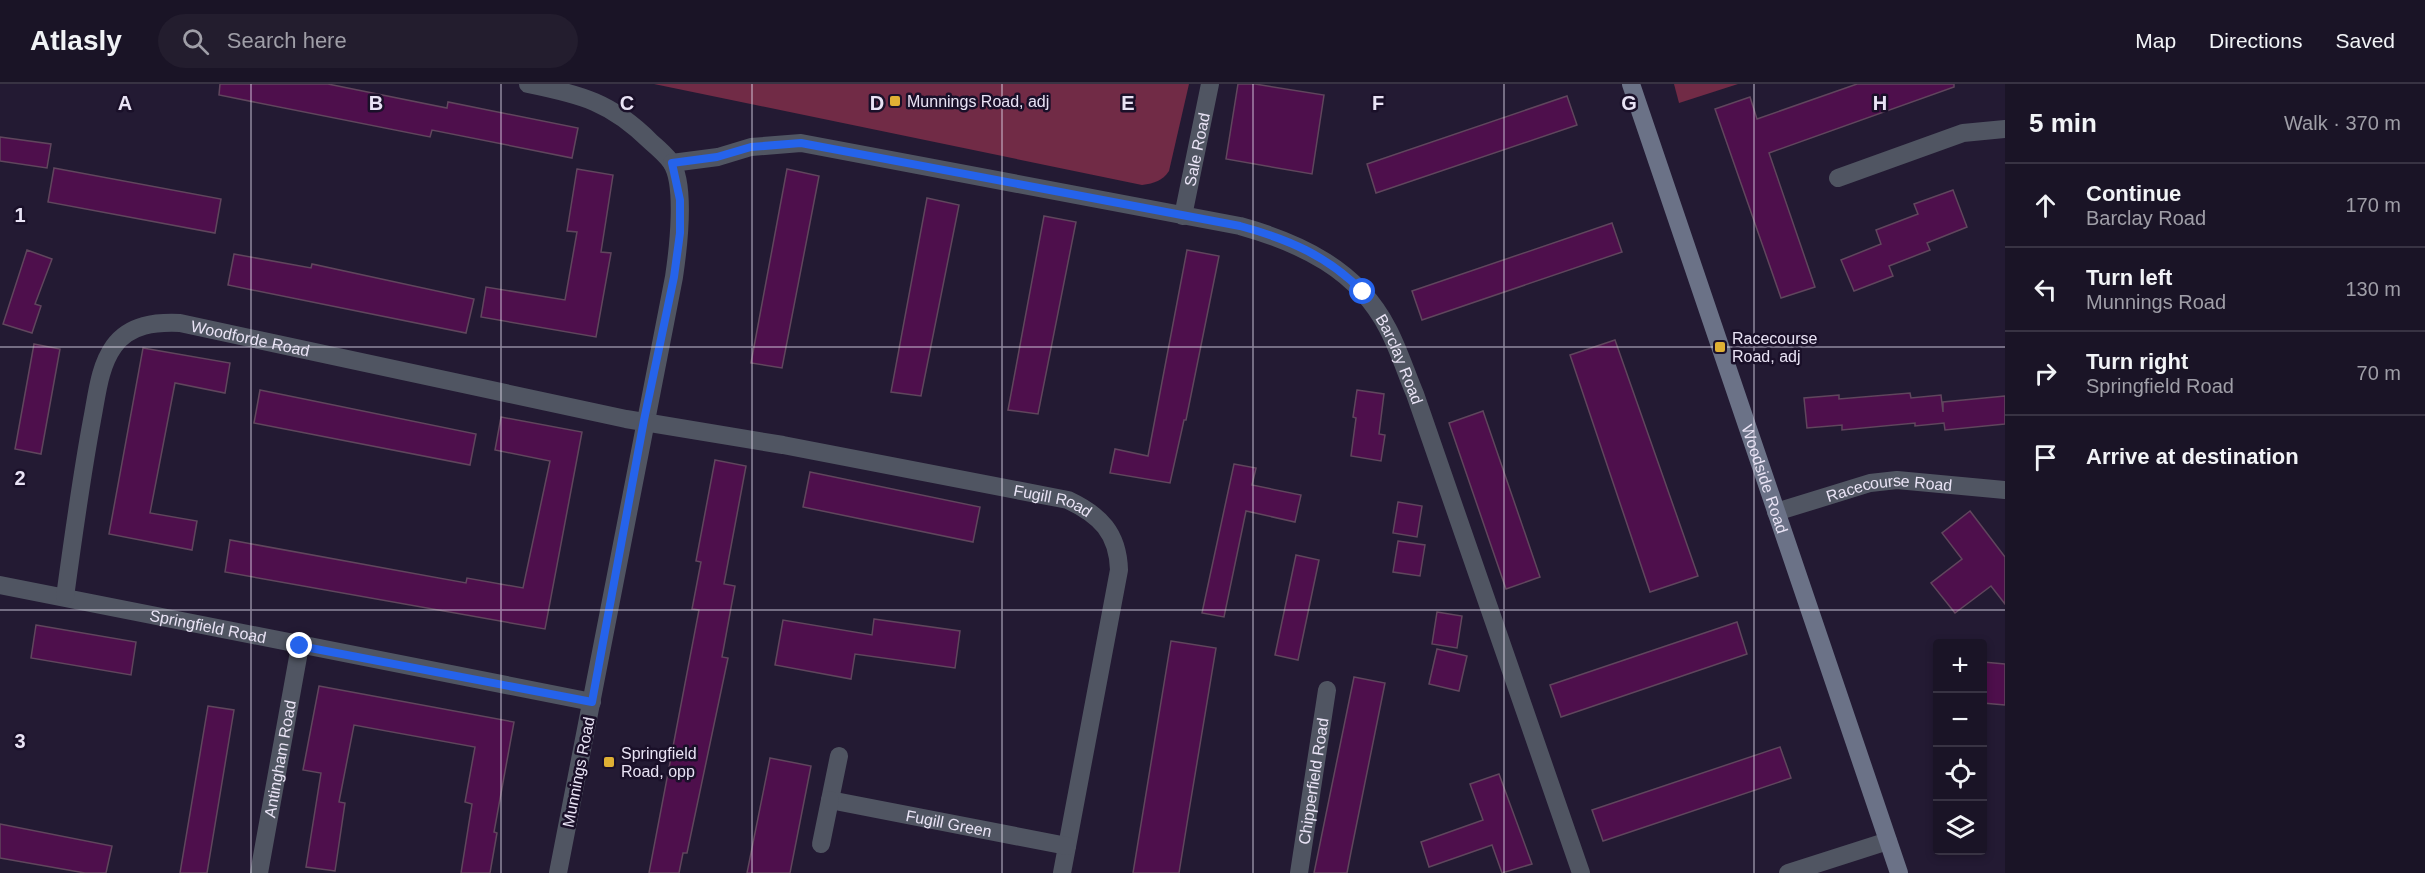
<!DOCTYPE html>
<meta charset="utf-8">
<style>
body{margin:0;font-family:Helvetica,sans-serif;background:#231d2e;color:#f1f3f6}
.controls{position:absolute;right:18px;bottom:18px;display:grid;overflow:hidden;border-radius:6px;box-shadow:0 3px 9px #0003}
.controls button{width:54px;height:54px;display:grid;place-items:center;padding:0;border:0;border-bottom:2px solid #383343;background:#1a1426;color:#f1f3f6;font:30px sans-serif}
.stop{position:absolute;width:18px;height:18px;margin:-14px;border:4px solid #2563eb;border-radius:50%;background:#fff}
.stop.end{background:#2563eb;border-color:#fff;box-shadow:0 2px 6px #0008}
.list{margin:0;padding:0;list-style:none}
h2{display:flex;justify-content:space-between;align-items:center;height:78px;margin:0;padding:0 24px;font-size:26px}
h2 small{font-size:20px;font-weight:400;color:#9f9ea7}
.list li{display:grid;grid-template-columns:39px 1fr auto;gap:18px;align-items:center;box-sizing:border-box;height:84px;padding:0 24px;border-top:2px solid #383343}
.list b{display:block;font-size:22px;white-space:nowrap}
.list p{margin:0;font-size:20px;white-space:nowrap;color:#9f9ea7}
.list em{font-size:20px;font-style:normal;color:#9f9ea7}
.icon{flex:none;width:33px;height:33px;fill:none;stroke:currentColor;stroke-width:2;stroke-linecap:round;stroke-linejoin:round}
.map{position:relative;flex:none;width:2005px;height:789px;overflow:hidden}
header{display:flex;align-items:center;gap:36px;box-sizing:border-box;height:84px;padding:0 30px;background:#1a1426;border-bottom:2px solid #383343}
header strong{font-size:28px}
nav{display:flex;gap:33px;margin-inline-start:auto;font-size:21px}
.search{width:420px;height:54px;background:#231d2e;display:flex;align-items:center;gap:15px;box-sizing:border-box;padding:0 21px;border-radius:33px;color:#9f9ea7;font-size:22px}
main{display:flex}
aside{flex:1;background:#1a1426}
.map>svg:first-child{display:block}
.green{fill:#712b46}
.building{fill:#4e0f4c;stroke:#60465d;stroke-width:1.5}
.lines{fill:none;stroke-linecap:round;stroke-linejoin:round}
.street{stroke:#505562;stroke-width:18}
.secondary{stroke:#6b7287;stroke-width:18}
.route{stroke:#2563eb;stroke-width:8}
.grid{fill:none;stroke:#e9e3f5;stroke-width:1.5;stroke-opacity:0.55}
.poi-dot{fill:#dfb034;stroke:#1a1029;stroke-width:2}
.labels{text-anchor:middle;stroke-width:5;stroke-linejoin:round;paint-order:stroke}
.poi-label{font-size:16px;fill:#e9e3f5;stroke:#1a1029;text-anchor:start}
.street-label{font-size:16px;fill:#e9e3f5;stroke:#1a1029}
.grid-label{font-size:20px;text-anchor:middle;font-weight:bold;fill:#e9e3f5;stroke:#1a1029;stroke-width:5;stroke-linejoin:round;paint-order:stroke}
</style>
<header>
<strong>Atlasly</strong>
<div class="search"><svg class="icon" aria-label="search" viewBox="0 0 24 24"><circle cx="10" cy="10" r="6"/><path d="M15 15l6 6"/></svg>Search here</div>
<nav><a>Map</a><a>Directions</a><a>Saved</a></nav>
</header>
<main>
<div class="map">
<svg width="2005" height="789" viewBox="0 0 2005 789">
<rect width="100%" height="100%" fill="#231a33"/>
<g class="green">
<path d="M654,0h535l-20,87c-7,10 -14,12 -27,14z"/>
<path d="M1674,0h64l-59,19z"/>
</g>
<g class="building">
<path d="M220,0h108l119,24 1,-6 130,26 -6,30 -140,-28 -2,7 -211,-42z"/>
<path d="M1238,0h17l69,11 -12,79 -86,-15z"/>
<path d="M1857,0h97v3l-185,66 46,134 -34,11 -66,-189 35,-12 7,22z"/>
<path d="M1567,12l10,29 -201,68 -9,-29z"/>
<path d="M0,53l51,7 -4,24 -47,-7z"/>
<path d="M54,84l167,31 -6,34 -167,-31z"/>
<path d="M577,85l36,6 -12,77 10,1 -15,84 -115,-20 5,-30 79,13 12,-68 -10,-1z"/>
<path d="M787,85l32,7 -37,192 -31,-5z"/>
<path d="M1953,106l14,37 -40,16 3,7 -41,16 4,10 -39,15 -13,-31 40,-16 -5,-14 42,-16 -4,-10z"/>
<path d="M927,114l32,7 -38,191 -30,-4z"/>
<path d="M1044,132l32,6 -38,192 -30,-4z"/>
<path d="M1612,139l10,29 -200,68 -10,-29z"/>
<path d="M27,166l25,9 -17,45 6,2 -9,27 -29,-9z"/>
<path d="M1187,166l32,6 -33,164h-2l-14,63 -60,-10 5,-24 33,7z"/>
<path d="M234,170l77,14 1,-4 162,35 -8,34 -238,-48z"/>
<path d="M1615,256l83,236 -48,16 -80,-237z"/>
<path d="M34,260l26,5 -19,105 -26,-5z"/>
<path d="M143,264l87,15 -5,30 -50,-10 -25,130 47,8 -5,29 -83,-16z"/>
<path d="M260,306l216,44 -6,31 -216,-42z"/>
<path d="M1357,306l27,4 -5,40 6,1 -4,26 -30,-5 5,-38 -3,-1z"/>
<path d="M1910,309l1,5 30,-3 2,17v-10l62,-6v28l-60,6 -1,-7 -29,3v-3l-73,7v-5l-35,3 -3,-30 35,-3v4z"/>
<path d="M1483,327l57,166 -34,12 -57,-166z"/>
<path d="M501,333l81,15 -37,197 -320,-57 5,-32 236,43 1,-5 56,10 27,-127 -55,-11z"/>
<path d="M715,376l31,6 -22,118 11,2 -13,71 6,1 -41,195h-4l-4,20h-30l50,-263 -7,-1 9,-47 -5,-1z"/>
<path d="M1234,380l22,4 -4,17 49,10 -6,27 -49,-11 -22,106 -22,-4z"/>
<path d="M810,388l170,35 -7,35 -170,-35z"/>
<path d="M1398,418l24,4 -5,31 -24,-4z"/>
<path d="M1970,427l35,46v47l-14,-18 -36,27 -24,-30 31,-24 -20,-26z"/>
<path d="M1398,457l27,4 -5,31 -27,-4z"/>
<path d="M1296,471l23,5 -21,100 -23,-5z"/>
<path d="M1437,528l25,4 -5,32 -25,-4z"/>
<path d="M874,535l86,12 -5,37 -100,-14 -4,25 -76,-14 8,-45 89,15z"/>
<path d="M1737,538l10,32 -186,63 -11,-32z"/>
<path d="M36,541l100,17 -5,33 -100,-17z"/>
<path d="M1171,557l45,7 -27,163 -10,62h-46z"/>
<path d="M1437,565l30,7 -8,35 -30,-7z"/>
<path d="M1983,578l22,2v41l-22,-2z"/>
<path d="M1354,593l31,6 -34,169 -4,21h-33z"/>
<path d="M319,602l195,36 -20,110 3,1 -7,40h-29l11,-69 -7,-2 10,-55 -121,-22 -15,77 6,1 -10,68 -29,-4 15,-94 -18,-3z"/>
<path d="M208,622l26,4 -27,163h-27z"/>
<path d="M1780,663l11,31 -188,63 -11,-31z"/>
<path d="M770,674l41,8 -21,107h-43z"/>
<path d="M1499,690l33,90 -30,9 -10,-28 -63,22 -8,-25 62,-22 -13,-36z"/>
<path d="M0,740l112,22 -6,27h-21l-85,-15z"/>
</g>
<g class="lines">
<g class="street">
<path d="M528,0c54,11 83,18 123,58 7,6 15,13 20,20 15,22 7,88 3,115l-116,596"/>
<path id="s1" d="M672,79l46,-6 33,-10 50,-4 439,83c61,17 118,44 148,103 11,21 18,44 27,65l166,479"/>
<path d="M1838,94l125,-45 42,-4"/>
<path id="s2" d="M1183,132l27,-132"/>
<path id="s3" d="M1776,428l94,-29 27,-3 108,10"/>
<path id="s4" d="M0,501l592,117"/>
<path id="s5" d="M65,513c8,-59 16,-118 27,-177 5,-25 7,-53 22,-74 16,-22 42,-24 66,-23l446,96 157,26 285,55c32,15 50,33 51,70l-57,303"/>
<path id="s6" d="M839,672l-9,44 237,46"/>
<path d="M821,760l9,-44"/>
<path id="s7" d="M259,789l41,-227"/>
<path id="s8" d="M1299,789l28,-183"/>
<path d="M1788,789l100,-32"/>
</g>
<path class="secondary" id="s9" d="M1631,0l268,789"/>
</g>
<g class="lines">
<path class="route" d="M300,562l292,56 52,-282 30,-143 6,-44v-33l-8,-37 45,-6 34,-10 50,-4 439,83c48,13 88,30 123,66"/>
</g>
<path class="grid" d="M251,0v789M501,0v789M752,0v789M1002,0v789M1253,0v789M1504,0v789M1754,0v789M0,263h2005M0,526h2005"/>
<g class="poi-dot">
<rect x="889" y="11" width="12" height="12" rx="3"/>
<rect x="1714" y="257" width="12" height="12" rx="3"/>
<rect x="603" y="672" width="12" height="12" rx="3"/>
</g>
<g class="labels">
<g class="poi-label">
<text x="907" y="23">Munnings Road, adj</text>
<text x="1732" y="260">Racecourse<tspan x="1732" dy="18">Road, adj</tspan></text>
<text x="621" y="675">Springfield<tspan x="621" dy="18">Road, opp</tspan></text>
</g>
<g class="street-label">
<text dy="6" stroke="none"><textPath href="#s2" startOffset="68">Sale Road</textPath></text>
<text dy="6" stroke="none"><textPath href="#s5" startOffset="402">Woodforde Road</textPath></text>
<text dy="6" stroke="none"><textPath href="#s1" startOffset="796">Barclay Road</textPath></text>
<text dy="6" stroke="none"><textPath href="#s9" startOffset="417">Woodside Road</textPath></text>
<text dy="6" stroke="none"><textPath href="#s3" startOffset="117">Racecourse Road</textPath></text>
<text dy="6" stroke="none"><textPath href="#s5" startOffset="1221">Fugill Road</textPath></text>
<text dy="6" stroke="none"><textPath href="#s4" startOffset="212">Springfield Road</textPath></text>
<text dy="6" stroke="none"><textPath href="#s7" startOffset="116">Antingham Road</textPath></text>
<text transform="translate(578 688) rotate(-79)" y="6">Munnings Road</text>
<text dy="6" stroke="none"><textPath href="#s8" startOffset="93">Chipperfield Road</textPath></text>
<text dy="6" stroke="none"><textPath href="#s6" startOffset="166">Fugill Green</textPath></text>
</g>
</g>
<g class="grid-label">
<text x="125" y="26">A</text>
<text x="376" y="26">B</text>
<text x="627" y="26">C</text>
<text x="877" y="26">D</text>
<text x="1128" y="26">E</text>
<text x="1378" y="26">F</text>
<text x="1629" y="26">G</text>
<text x="1880" y="26">H</text>
<text x="20" y="138">1</text>
<text x="20" y="401">2</text>
<text x="20" y="664">3</text>
</g>
</svg>
<div class="controls">
<button>+</button>
<button>−</button>
<button><svg class="icon" aria-label="locate" viewBox="0 0 24 24"><circle cx="12" cy="12" r="6"/><path d="M12 2v4M12 18v4M2 12h4M18 12h4"/></svg></button>
<button><svg class="icon" aria-label="layers" viewBox="0 0 24 24"><path d="M12 4l9 5-9 5-9-5zM3 14l9 5 9-5"/></svg></button>
</div>
<div class="stop" style="left:1363px;top:208px"></div>
<div class="stop end" style="left:300px;top:562px"></div>
</div>
<aside>
<h2>5 min<small>Walk · 370 m</small></h2>
<ul class="list">
<li><svg class="icon" aria-label="ahead" viewBox="0 0 24 24"><path d="M12 20V5M6 11l6-6 6 6"/></svg><div><b>Continue</b><p>Barclay Road</p></div><em>170 m</em></li>
<li><svg class="icon" aria-label="left" viewBox="0 0 24 24"><path d="M17 20v-9H6M10 6l-5 5 5 5"/></svg><div><b>Turn left</b><p>Munnings Road</p></div><em>130 m</em></li>
<li><svg class="icon" aria-label="right" viewBox="0 0 24 24"><path d="M7 20v-9h11M14 6l5 5-5 5"/></svg><div><b>Turn right</b><p>Springfield Road</p></div><em>70 m</em></li>
<li><svg class="icon" aria-label="arrive" viewBox="0 0 24 24"><path d="M6 21V4h12l-3 4 3 4H6"/></svg><div><b>Arrive at destination</b></div></li>
</ul>
</aside>
</main>
